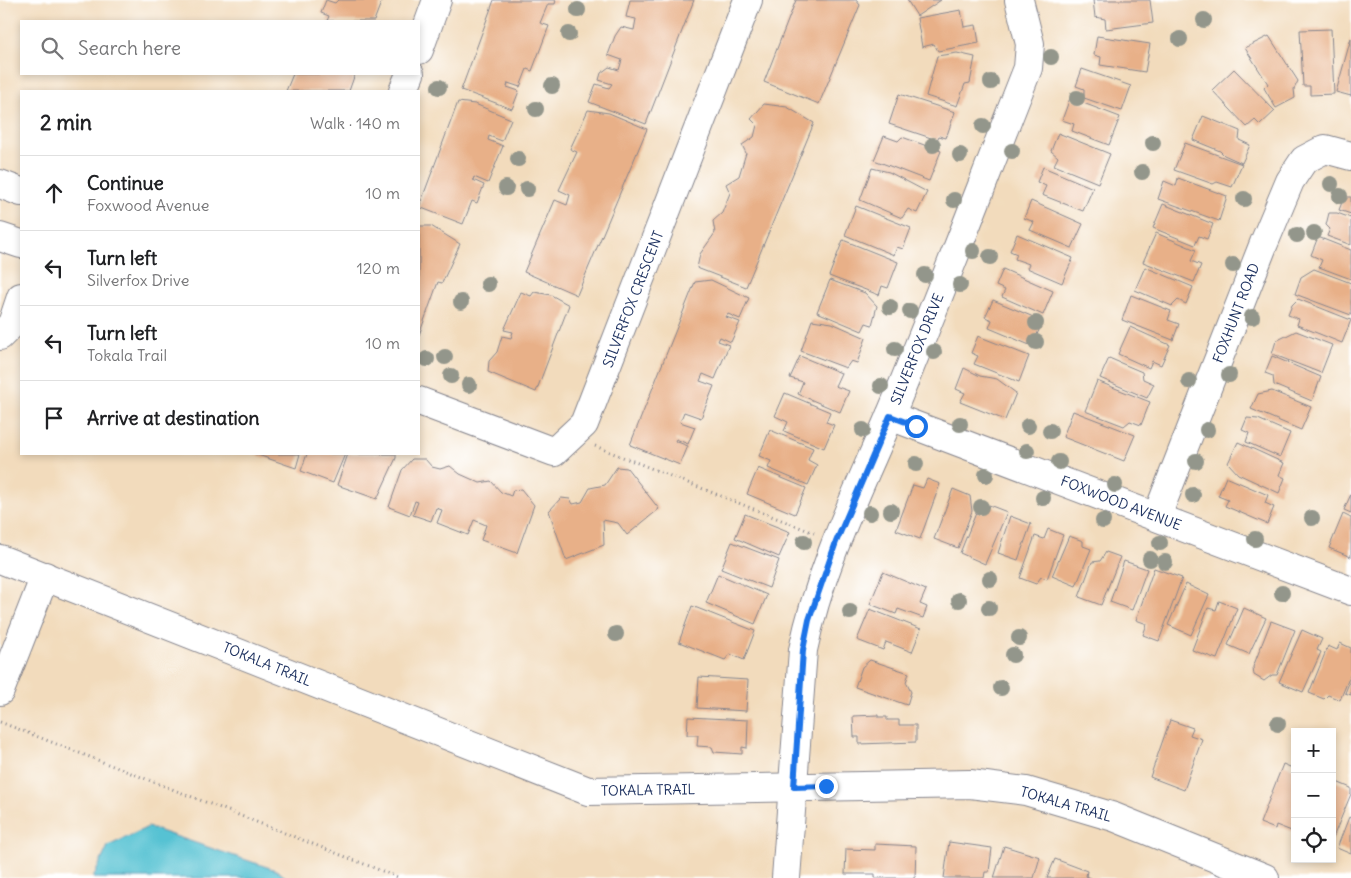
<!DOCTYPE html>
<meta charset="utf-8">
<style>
body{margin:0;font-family:Delius,sans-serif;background:#f2f2f2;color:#202124}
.controls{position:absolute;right:15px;bottom:15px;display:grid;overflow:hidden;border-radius:0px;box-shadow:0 2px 8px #0003}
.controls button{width:45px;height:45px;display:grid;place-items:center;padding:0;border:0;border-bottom:1px solid #e0e0e0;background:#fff;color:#202124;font:25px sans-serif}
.stop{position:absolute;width:15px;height:15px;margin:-11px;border:4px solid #1a73e8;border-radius:50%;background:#fff}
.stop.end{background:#1a73e8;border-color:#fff;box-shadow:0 1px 5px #0008}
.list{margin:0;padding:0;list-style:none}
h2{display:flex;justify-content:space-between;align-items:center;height:65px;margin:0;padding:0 20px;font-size:21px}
h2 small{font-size:16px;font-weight:400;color:#757577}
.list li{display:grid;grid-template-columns:32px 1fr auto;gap:15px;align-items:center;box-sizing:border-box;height:75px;padding:0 20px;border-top:1px solid #e0e0e0}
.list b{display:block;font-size:19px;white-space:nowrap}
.list p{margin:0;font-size:16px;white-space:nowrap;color:#757577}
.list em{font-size:16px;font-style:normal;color:#757577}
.icon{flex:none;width:28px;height:28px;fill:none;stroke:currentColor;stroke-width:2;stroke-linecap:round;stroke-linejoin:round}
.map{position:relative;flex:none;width:1351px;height:878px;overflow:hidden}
.search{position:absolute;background:#fff;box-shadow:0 2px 8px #0003;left:20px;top:20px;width:400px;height:55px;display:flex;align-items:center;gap:12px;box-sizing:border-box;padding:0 18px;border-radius:0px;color:#757577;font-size:19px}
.panel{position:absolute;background:#fff;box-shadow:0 2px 8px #0003;left:20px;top:90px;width:400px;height:365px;border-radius:0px}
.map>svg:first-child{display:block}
.water{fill:#57c2d3;stroke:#397898}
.building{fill:#e8b088}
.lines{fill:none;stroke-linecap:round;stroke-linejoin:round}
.minor-casing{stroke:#86858d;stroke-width:30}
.path{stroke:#86858d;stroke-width:3;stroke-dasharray:1 4;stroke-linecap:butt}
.minor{stroke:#fff;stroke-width:28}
.tree{fill:#93968b}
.route{stroke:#1a73e8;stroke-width:6}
.labels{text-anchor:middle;stroke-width:4;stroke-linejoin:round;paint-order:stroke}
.street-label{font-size:14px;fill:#1b2f5e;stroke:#fff}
</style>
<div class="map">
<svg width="1351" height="878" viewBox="0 0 1351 878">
<rect width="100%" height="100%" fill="#fff"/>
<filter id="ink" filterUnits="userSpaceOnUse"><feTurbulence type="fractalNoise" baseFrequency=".02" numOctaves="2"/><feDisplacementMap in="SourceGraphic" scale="10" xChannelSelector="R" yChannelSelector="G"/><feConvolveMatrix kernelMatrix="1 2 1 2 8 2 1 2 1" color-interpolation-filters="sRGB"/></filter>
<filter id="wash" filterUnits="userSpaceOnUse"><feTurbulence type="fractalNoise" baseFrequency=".0096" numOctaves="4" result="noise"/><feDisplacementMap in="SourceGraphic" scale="20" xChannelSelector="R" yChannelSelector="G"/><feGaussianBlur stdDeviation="1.12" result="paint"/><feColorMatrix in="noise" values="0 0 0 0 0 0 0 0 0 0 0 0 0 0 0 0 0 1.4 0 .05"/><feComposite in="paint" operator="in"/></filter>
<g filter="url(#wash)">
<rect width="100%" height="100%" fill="#f2dbbc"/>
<path class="water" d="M148,827l128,43 11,8h-194l15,-32z"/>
<g id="blocks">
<g class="building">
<path d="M326,0l9,3 3,-3h44l-8,21h-47l2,-5 -8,-3z"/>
<path d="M494,0h62l-1,4h-7l-8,19 9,3 -17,45 -5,-2 -7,18 -12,-4 -1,4 12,4 -7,18 -51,-19z"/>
<path d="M630,0h64l-48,124 -57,-22 7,-18 13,4 3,-4 -13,-4 2,-7 8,-6 10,3 3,-10 -14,-5 7,-19 6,-9 13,3 2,-11 -10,-2z"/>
<path d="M796,0h60l4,5 -41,99 -55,-22z"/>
<path d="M907,0h34l-24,16z"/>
<path d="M1093,0h57l3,23 -47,6 -1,-10 -10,-2z"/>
<path d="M961,10l3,17 12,-2 3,18 -41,8 -4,-7 -12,3 -5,-29z"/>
<path d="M1331,29l3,65 -24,1v-9h-7l-3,-56z"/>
<path d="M1097,36l53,8 -5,28 -45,-7 1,-8 -7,-2z"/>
<path d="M1269,36l29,45 -4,8 1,9 -19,10 -12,-20 4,-4 -23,-36z"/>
<path d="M1351,38v58l-15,-4z"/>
<path d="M957,53l18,4 -5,26 -5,1 -8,22 -31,-10 11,-40z"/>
<path d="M1082,69l49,17 -9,25 -38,-13v-9l-8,-3z"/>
<path d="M1234,69l41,42 -15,14 -5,-5 -8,7 -35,-37z"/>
<path d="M293,74h62l-6,17h-63z"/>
<path d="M899,94l56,18 -9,26 -7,-2 -2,4 -48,-16z"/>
<path d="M1070,98l50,19 -11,28 -37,-14 2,-7 -12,-4z"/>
<path d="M458,102l17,2 36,15 -9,22 -13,-5 -1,4 15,6 -15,37 -14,-6 -1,3 11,5 -7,18 -5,-2 -9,23 -44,-17z"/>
<path d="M764,104l23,3 27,16 -68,164 -49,-19 3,-14 15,-21 -2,-12 9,-8 8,-20 -4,-9 13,-8 7,-23 -4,-8 12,-8 3,-12 -6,-6z"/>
<path d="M588,110l21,3 38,16 -70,166 -53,-23 31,-72 12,5 3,-10 -11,-5 18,-38 -7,-3z"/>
<path d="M1203,116l37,15 -1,9 11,5 -8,18 -18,-8 -4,-4 -27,-11z"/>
<path d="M1058,133l52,21 -12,29 -44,-18 4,-8 -7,-6z"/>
<path d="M884,136l14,5 4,-4 39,14 -12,30 -55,-21z"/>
<path d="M1185,143l57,21 -10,23 -15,-5 -4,2 -39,-14z"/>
<path d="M1043,167l50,21 -10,23 -41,-16 4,-9 -9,-4z"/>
<path d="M872,168l17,4 38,20 -10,21 -9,-4 -6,9 -42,-18z"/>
<path d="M1178,178l49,18 -8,25 -61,-22 6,-18 12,5z"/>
<path d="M1344,197h7v17l-12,-4z"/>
<path d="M1031,201l52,23 -11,24 -42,-18 4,-8 -10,-4z"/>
<path d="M1163,204l50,20 -6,15 -8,-3 -4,9 -42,-17z"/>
<path d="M856,206l55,22 -8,21 -6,-2 -3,8 -49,-20z"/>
<path d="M1329,213h8l14,5v27l-24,-9 3,-7 -4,-4z"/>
<path d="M419,226h12l29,18 -18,39 -4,-1 -19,53z"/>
<path d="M1156,233l40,17 -5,11 10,4 -7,17 -51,-20z"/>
<path d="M1017,234l56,24 -11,25 -35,-15 2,-4 -14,-5 2,-5 -7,-3z"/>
<path d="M1318,237l33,13v29l-32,-12 3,-7 -11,-5z"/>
<path d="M843,240l55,22 -10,26 -6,-2 -3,9 -50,-19z"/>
<path d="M1145,267l48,20 -7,17 -8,-4 -6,6 -37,-16z"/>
<path d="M1003,269l50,22 -10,24 -41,-18 3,-7 -9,-4z"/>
<path d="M1314,269l37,14v32l-56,-21 6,-17z"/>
<path d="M711,280l38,18 -9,21 -12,-5 -2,3 14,5 -9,20 -11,-5 -2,4 11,4 -14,34 -12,-5 -3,7 14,5 -13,32 -17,-6 -4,10 15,5 -7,17 -12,-5 -1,2 13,5 -8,19 -50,-20 65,-163z"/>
<path d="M830,280l35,13 12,13 -5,19 -6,-2 -4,8 -45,-19z"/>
<path d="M521,292l10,4 3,-4 17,3 18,10 -33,87 -48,-20 1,-11 8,-9 5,-16 9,2 2,-6 -9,-2z"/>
<path d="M1131,295l40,16 -3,9 11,4 -6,16 -51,-20z"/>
<path d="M1298,299l53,21 -9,23 -45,-18 2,-6 -11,-4 4,-10z"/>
<path d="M993,300l50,21 -11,25 -43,-18 3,-8 -7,-3z"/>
<path d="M812,320l20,3 34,15 -9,25 -6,-2 -5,7 -45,-17z"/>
<path d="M1130,327l40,18 -9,20 -9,-4 -3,7 -31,-14z"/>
<path d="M1296,331l36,14 -11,28 -49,-19 4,-13z"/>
<path d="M978,336l51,20 -10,26 -45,-18 4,-8 -7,-3z"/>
<path d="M800,356l41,17 -6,13 14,5 -9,21 -42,-18 5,-12 -13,-4z"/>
<path d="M1272,356l49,21 -9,24 -38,-16 -1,-9 -8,-3z"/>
<path d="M1109,358l33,14 1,7 11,5 -7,14 -47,-20z"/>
<path d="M964,368l16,8 17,3 19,14 -11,27 -45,-18 5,-9 -9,-4z"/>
<path d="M1097,381l53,21 -9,23 -11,-4 -6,5 -39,-15z"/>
<path d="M1272,391l39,16 -10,23 -50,-21 7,-15z"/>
<path d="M785,393l45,19 -4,10 8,3 -10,23 -40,-17 4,-9 -13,-6z"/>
<path d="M1073,411l62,24 -11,26 -61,-24z"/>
<path d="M1247,418l11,1 32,14 -10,24 -34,-15 3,-9 -7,-3z"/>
<path d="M770,430l43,18 -5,12 9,5 -9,20 -40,-17 3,-7 -12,-5z"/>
<path d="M1238,442l46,21 -5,12 6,3 -6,15 -41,-19 -10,-11z"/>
<path d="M255,454h45l-4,14z"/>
<path d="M307,454h38l-12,29 -32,-12z"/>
<path d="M348,454h48v4l-19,41 -40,-14z"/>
<path d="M412,459h13l7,8 8,2 10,-3 10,8 20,9 11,-2 10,11 10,4 2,-6 8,-1 13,16 -17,48 -36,-13 5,-15 -12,-5 -6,15 -31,-12 5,-13 -6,-2 -5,13 -18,-6 5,-13 -3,-1 -5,14 -21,-8 13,-37z"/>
<path d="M617,467l10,1 32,41 -32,26 -9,-12 -15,-3 1,25 -38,15 -17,-49 12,-13 9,1 3,5 9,-2 8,-14 15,-3z"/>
<path d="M758,468l48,20 -11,26 -48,-20z"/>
<path d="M1226,477l42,18 -3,8 9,4 -7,17 -42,-18 3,-6 -10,-4z"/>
<path d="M927,479l13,5 -20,55 -24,-9 17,-45 10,3z"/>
<path d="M953,489l17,7 2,15 -14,37 -24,-9z"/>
<path d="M1351,494v19l-7,-3z"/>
<path d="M989,505l18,7 -22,52 -25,-11 16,-40 10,-1z"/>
<path d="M745,514l45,18 -11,25 -44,-19z"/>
<path d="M1343,514l8,4v39l-22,-9z"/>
<path d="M1010,516l21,8 -13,36 -20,-7z"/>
<path d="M1048,529l15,6 -16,44 -6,-2 -5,7 -16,-6 15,-42 9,3z"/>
<path d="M1069,536l14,5v5l8,3 -15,37 -24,-10z"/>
<path d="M732,542l47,18 -10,28 -48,-19z"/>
<path d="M1106,552l14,5 -19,48 -22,-8 13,-35 8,-1z"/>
<path d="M1124,561l23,8 -15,41 -22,-8z"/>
<path d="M1154,568l28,10 -23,63 -16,-6 4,-11 -11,-4z"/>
<path d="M883,572l43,18 -6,14 7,3 -4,11 -25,-9 -2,5 -26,-10z"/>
<path d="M718,574l49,21 -12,29 -49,-21z"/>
<path d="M1186,584l23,11 -18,40 -23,-10z"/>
<path d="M1219,601l18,7 -20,51 -25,-9 16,-42 8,2z"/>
<path d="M692,606l63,25 -11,29 -14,-6 -5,6 -46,-18z"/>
<path d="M1244,608l22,10 -17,36 -21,-9z"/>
<path d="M870,609l51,20 -9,23 -26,-10 -3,8 -26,-10z"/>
<path d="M1271,621l24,9 -18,45h-5l-8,6 -10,-6 -1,-8z"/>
<path d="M1302,630l20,9 -5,11 4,2 -18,40 -24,-10z"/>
<path d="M1340,643l11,5v25l-11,27 -12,-5 -4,4 -15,-6 19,-47 9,4z"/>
<path d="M870,660l39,13 -3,9 5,10 -4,13 -52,-18 7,-20z"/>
<path d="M699,677l49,3 -2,31 -49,-3z"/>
<path d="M1351,678v17l-6,-2z"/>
<path d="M878,715v2h9v3h12v5h17v17l-57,2v-7h-5l-1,-21z"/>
<path d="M688,717l60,3 -1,28 -5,-1v7l-28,-2 -2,-5 -15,-1 1,-11h-11z"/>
<path d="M1170,720l23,8 -3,7 12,4 -18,51 -34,-13z"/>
<path d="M1283,764l12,5 -1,63 -18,-7 -1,4 -15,-6z"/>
<path d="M1332,780l19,8v6l-19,46z"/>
<path d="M1349,817l2,1v36l-14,-6z"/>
<path d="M949,842l43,6 -3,24h-4l-1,6h-40z"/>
<path d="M875,844l41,2 -1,32h-40v-4h-30l1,-25 29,1z"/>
<path d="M1004,846l36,11 -6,21h-40z"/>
<path d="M1055,859l32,12 -1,5 5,2h-44z"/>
</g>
</g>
</g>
<g filter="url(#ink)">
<use href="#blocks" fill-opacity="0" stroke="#86858d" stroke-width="1"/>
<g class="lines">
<g class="minor-casing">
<g id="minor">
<path d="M419,50l18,-50"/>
<path d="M403,91l7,-17"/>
<path d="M0,184l21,8"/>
<path d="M0,237l21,7"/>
<path d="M0,336l12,-12 9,-27"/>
<path d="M419,401l135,51 30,-28 164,-424"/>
<path d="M890,416l461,175"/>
<path d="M1157,516l107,-273 26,-62 14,-21 21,-11 26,7"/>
<path d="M0,559l588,232 382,-7 56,7 88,26 151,61"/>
<path d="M0,691l45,-115"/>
<path d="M786,878l17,-228c17,-82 54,-157 87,-234 48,-115 92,-232 138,-348l2,-24 -11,-44"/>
</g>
</g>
<g class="path">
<path d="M595,446l219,87"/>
<path d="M0,722l400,156"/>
</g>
<use href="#minor" class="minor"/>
</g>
<g class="tree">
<circle cx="578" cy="10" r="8"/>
<circle cx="1204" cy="20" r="8"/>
<circle cx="569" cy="34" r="8"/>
<circle cx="1180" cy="39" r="8"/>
<circle cx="1051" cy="57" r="8"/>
<circle cx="991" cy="82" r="8"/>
<circle cx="552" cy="86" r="8"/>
<circle cx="439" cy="87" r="8"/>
<circle cx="1077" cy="98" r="8"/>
<circle cx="536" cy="109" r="8"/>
<circle cx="983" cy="126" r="8"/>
<circle cx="1153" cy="143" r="8"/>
<circle cx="933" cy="145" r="8"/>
<circle cx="1012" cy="151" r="8"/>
<circle cx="960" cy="155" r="8"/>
<circle cx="518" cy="159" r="8"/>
<circle cx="1142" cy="172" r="8"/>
<circle cx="1331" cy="184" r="8"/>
<circle cx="506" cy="188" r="8"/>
<circle cx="527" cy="189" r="8"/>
<circle cx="1340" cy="196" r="8"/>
<circle cx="1244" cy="199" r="8"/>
<circle cx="954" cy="200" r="8"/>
<circle cx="1314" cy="233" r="8"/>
<circle cx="1297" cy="235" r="8"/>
<circle cx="973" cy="251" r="8"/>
<circle cx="990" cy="257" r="8"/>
<circle cx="1233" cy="265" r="8"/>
<circle cx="925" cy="275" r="8"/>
<circle cx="488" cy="284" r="8"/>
<circle cx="960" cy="285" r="8"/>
<circle cx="461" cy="302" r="8"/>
<circle cx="890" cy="307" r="8"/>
<circle cx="910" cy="311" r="8"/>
<circle cx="1252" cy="317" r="8"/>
<circle cx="1036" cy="323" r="8"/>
<circle cx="1036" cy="342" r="8"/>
<circle cx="895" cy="349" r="8"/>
<circle cx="934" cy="352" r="8"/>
<circle cx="445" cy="357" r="8"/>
<circle cx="427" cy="359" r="8"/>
<circle cx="1229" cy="375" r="8"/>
<circle cx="451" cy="376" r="8"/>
<circle cx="1189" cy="381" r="8"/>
<circle cx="469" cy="385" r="8"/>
<circle cx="881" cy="386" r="8"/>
<circle cx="960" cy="424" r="8"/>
<circle cx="1028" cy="426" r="8"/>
<circle cx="863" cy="430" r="8"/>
<circle cx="1207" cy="430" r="8"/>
<circle cx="1050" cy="431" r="8"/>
<circle cx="1027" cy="451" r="8"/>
<circle cx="1196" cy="461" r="8"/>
<circle cx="1059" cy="462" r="8"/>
<circle cx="916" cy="464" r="8"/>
<circle cx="986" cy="475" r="8"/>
<circle cx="1115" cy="485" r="8"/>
<circle cx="1193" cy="495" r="8"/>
<circle cx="1043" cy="498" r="8"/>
<circle cx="981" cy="507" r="8"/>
<circle cx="891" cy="511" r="8"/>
<circle cx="870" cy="513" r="8"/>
<circle cx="1312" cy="518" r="8"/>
<circle cx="1103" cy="521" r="8"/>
<circle cx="1255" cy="539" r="8"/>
<circle cx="804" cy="542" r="8"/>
<circle cx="1160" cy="543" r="8"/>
<circle cx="1150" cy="559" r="8"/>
<circle cx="1165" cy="562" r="8"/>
<circle cx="990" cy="579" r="8"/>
<circle cx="1282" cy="593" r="8"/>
<circle cx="959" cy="600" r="8"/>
<circle cx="989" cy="608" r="8"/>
<circle cx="850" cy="612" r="8"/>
<circle cx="616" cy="634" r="8"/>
<circle cx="1019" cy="638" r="8"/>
<circle cx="1013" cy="655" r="8"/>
<circle cx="1001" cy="688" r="8"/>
<circle cx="1278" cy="724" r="8"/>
</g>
</g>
<g class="lines" filter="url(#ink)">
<path class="route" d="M826,786l-32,1 9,-137 6,-30 27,-78 54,-126 26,10"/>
</g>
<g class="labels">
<g class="street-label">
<text transform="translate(633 299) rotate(-69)" y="5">SILVERFOX CRESCENT</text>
<text transform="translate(1236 313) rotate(-69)" y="5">FOXHUNT ROAD</text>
<text transform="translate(917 349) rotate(-68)" y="5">SILVERFOX DRIVE</text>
<text transform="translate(1121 503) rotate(21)" y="5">FOXWOOD AVENUE</text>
<text transform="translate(267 664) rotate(22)" y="5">TOKALA TRAIL</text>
<text transform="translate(648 790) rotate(-1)" y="5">TOKALA TRAIL</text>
<text transform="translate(1066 804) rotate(16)" y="5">TOKALA TRAIL</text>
</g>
</g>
</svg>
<div class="controls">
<button>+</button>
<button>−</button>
<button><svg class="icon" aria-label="locate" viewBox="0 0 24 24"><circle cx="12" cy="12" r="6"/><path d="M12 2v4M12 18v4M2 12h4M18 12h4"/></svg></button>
</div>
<div class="stop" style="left:916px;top:426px"></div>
<div class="stop end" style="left:826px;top:786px"></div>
<div class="search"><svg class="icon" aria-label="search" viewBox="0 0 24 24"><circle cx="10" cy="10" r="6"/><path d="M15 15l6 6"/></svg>Search here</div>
<section class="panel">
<h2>2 min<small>Walk · 140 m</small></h2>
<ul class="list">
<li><svg class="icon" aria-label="ahead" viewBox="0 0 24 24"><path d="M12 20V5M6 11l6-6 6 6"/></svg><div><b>Continue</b><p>Foxwood Avenue</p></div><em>10 m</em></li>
<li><svg class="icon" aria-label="left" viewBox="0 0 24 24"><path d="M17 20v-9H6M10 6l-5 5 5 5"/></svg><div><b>Turn left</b><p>Silverfox Drive</p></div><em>120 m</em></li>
<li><svg class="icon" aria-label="left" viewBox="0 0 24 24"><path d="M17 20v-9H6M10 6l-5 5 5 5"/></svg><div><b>Turn left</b><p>Tokala Trail</p></div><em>10 m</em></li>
<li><svg class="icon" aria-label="arrive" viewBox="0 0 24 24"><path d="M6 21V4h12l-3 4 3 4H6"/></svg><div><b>Arrive at destination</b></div></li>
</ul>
</section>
</div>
